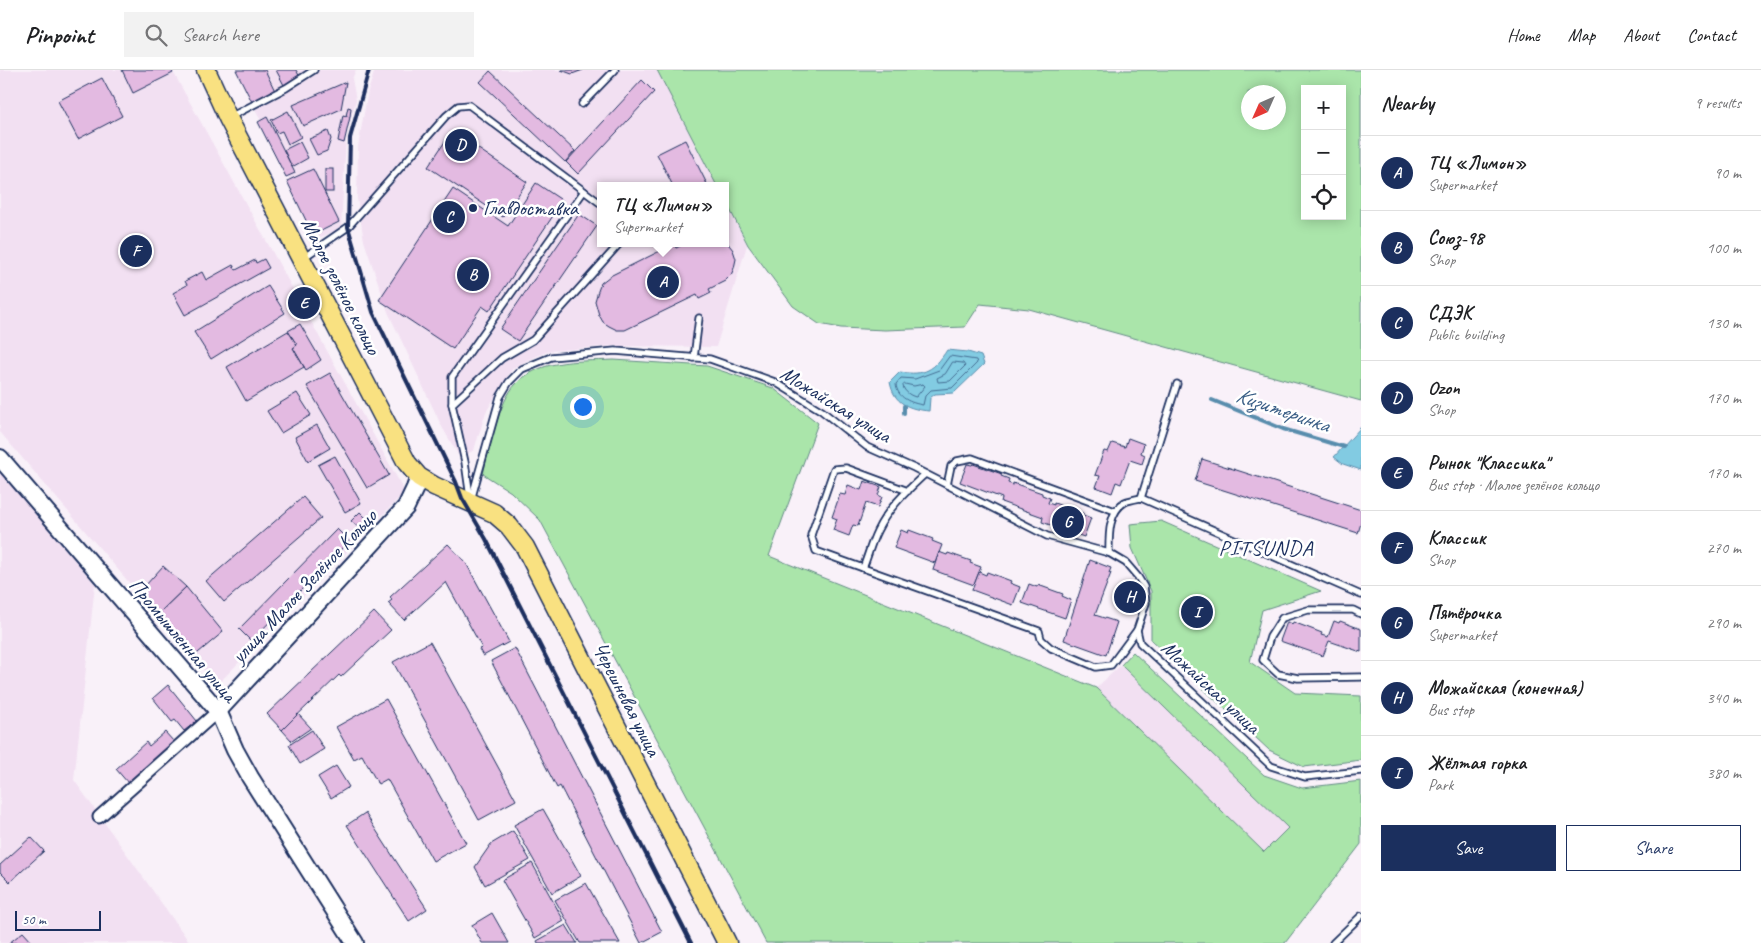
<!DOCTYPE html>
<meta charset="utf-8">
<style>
body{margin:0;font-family:Caveat,sans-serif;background:#f2f2f2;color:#202124}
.controls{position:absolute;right:15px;top:15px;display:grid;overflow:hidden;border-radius:0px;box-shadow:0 2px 12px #0003}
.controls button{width:45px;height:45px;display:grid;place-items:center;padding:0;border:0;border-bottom:1px solid #e0e0e0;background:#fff;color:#202124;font:25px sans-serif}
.compass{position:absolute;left:1241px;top:15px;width:45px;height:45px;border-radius:50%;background:#fff;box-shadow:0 2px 12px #0003;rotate:225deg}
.scale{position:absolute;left:15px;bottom:12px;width:86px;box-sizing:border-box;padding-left:5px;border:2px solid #1b2f5e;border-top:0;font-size:14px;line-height:18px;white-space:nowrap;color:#1b2f5e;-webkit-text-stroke:4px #fff;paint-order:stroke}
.you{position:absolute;left:582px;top:336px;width:18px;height:18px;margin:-12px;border:4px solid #fff;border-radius:50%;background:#1a73e8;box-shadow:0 0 0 8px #1a73e833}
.badge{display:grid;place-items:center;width:32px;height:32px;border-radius:50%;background:#1b2f5e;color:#fff;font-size:16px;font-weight:700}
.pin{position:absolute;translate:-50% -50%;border:2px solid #fff;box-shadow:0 1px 5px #0006}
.popup{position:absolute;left:597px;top:112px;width:132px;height:65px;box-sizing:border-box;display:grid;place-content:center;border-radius:0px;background:#fff;filter:drop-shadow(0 1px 4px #0005);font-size:16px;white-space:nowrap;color:#757577}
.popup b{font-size:19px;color:#202124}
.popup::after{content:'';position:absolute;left:50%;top:100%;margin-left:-10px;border:10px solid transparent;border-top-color:#fff}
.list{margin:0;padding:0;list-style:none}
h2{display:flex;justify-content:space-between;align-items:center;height:65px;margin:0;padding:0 20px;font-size:21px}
h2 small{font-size:16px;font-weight:400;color:#757577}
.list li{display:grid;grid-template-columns:32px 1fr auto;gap:15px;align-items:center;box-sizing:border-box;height:75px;padding:0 20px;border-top:1px solid #e0e0e0}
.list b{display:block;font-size:19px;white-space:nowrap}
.list p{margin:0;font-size:16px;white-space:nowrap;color:#757577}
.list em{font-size:16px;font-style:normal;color:#757577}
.actions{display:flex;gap:10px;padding:15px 20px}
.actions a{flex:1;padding:11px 0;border:1px solid #1b2f5e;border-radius:0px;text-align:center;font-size:18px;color:#1b2f5e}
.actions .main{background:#1b2f5e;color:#fff}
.icon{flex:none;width:28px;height:28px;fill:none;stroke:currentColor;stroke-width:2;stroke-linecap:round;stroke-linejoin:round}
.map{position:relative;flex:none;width:1361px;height:873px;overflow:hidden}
header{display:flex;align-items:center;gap:30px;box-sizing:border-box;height:70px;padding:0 25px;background:#fff;border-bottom:1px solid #e0e0e0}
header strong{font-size:24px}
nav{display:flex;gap:28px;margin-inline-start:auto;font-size:18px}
.search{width:350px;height:45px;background:#f2f2f2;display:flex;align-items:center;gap:12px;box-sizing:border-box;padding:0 18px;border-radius:0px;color:#757577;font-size:19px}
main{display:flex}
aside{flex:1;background:#fff}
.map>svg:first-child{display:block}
.built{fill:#f2e0f2}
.green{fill:#aae5aa;stroke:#628a84;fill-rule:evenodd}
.water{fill:#82cbe2;stroke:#598dad}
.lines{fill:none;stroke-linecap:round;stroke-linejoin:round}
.shore{stroke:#446d93;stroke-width:1}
.stream{stroke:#598dad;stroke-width:4}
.building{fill:#e3bae1;stroke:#1b2f5e}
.lane-casing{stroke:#1b2f5e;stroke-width:9}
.street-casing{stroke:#1b2f5e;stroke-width:15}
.secondary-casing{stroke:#1b2f5e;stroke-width:20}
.primary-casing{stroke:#1b2f5e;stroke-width:21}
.lane{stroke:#fff;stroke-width:5.5}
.street{stroke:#fff;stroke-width:11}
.secondary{stroke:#fff;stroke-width:16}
.primary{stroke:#f9e181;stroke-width:18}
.rail{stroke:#1b2f5e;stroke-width:4}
.poi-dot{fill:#1b2f5e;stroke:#fff;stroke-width:2}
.labels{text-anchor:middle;stroke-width:5;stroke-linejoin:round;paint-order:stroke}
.poi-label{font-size:21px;fill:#1b2f5e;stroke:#fff;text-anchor:start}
.street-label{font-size:21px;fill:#1b2f5e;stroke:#fff}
.water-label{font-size:22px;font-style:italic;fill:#3a5e86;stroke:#fff}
.neighbourhood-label{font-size:22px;letter-spacing:1px;fill:#1b2f5e;stroke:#fff}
</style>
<header>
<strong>Pinpoint</strong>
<div class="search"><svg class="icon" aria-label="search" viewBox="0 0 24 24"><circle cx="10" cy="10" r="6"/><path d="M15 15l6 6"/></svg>Search here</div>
<nav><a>Home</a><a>Map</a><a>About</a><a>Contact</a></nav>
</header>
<main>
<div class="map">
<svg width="1361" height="873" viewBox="0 0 1361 873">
<rect width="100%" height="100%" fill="#f9f1f9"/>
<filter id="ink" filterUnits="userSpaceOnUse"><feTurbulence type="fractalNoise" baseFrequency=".02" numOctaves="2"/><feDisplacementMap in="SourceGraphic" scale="10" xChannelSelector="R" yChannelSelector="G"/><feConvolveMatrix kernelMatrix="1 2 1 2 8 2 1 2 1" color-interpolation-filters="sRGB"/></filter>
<g filter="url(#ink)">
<g class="built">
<path d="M0,0h172l233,422 -188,193 -217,-253z"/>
<path d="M236,0h120l-4,9 4,21 -10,36 -5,92 -22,10 -31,-62 -2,1 -8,-16 2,-1z"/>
<path d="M375,0h282l18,28 43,88h-118v57h126v-42l21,44 -31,102 -102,-1 -65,5 -21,9 -15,8 -27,44 -12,38 -14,8 -18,-31 -54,-115 -24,-71 -7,-43 1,-52 10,-55z"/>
<path d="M0,402l95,112 -21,196 116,163h-190z"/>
<path d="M1121,595l167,163 -24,25 -168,-165z"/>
</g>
<g class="green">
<path d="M657,0h704v331l-332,-92 -49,-5 -15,23 -80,3 -44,-2 -22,-4 -26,-18 -45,-61 -22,-43v-16h-9zM1305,19h37v127h-37zM1278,22v30h-30v-30z"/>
<path d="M614,290l93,6 66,22 45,35 -49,133 327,132 168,164 24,-24 -167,-163 12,-13 131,123 38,13 59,-7v63l-76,99h-519l-226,-423 -29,-28 -28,-18c6,-23 16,-74 33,-90 9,-10 26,-18 40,-20 19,-4 39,-3 58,-4z"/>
<path d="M1161,451l160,70 -59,19 -12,52 45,31 66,3v64l-57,7 -35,-17 -118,-110v-49l-19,-43 -2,-24z"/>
</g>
<g class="water">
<path d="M947,280l21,2 13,4 3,8 -30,29 -19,1 -5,4 -1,13c-20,-2 -35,-7 -39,-29l10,-10c25,4 34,-2 47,-22z"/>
<path d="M1361,357v43l-18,-6 -9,-7z"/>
</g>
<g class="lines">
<g class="shore">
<path d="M950,286l26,4 1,3 -25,25 -21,2 -6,6 -2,9c-12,-2 -26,-7 -27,-21l5,-6 14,1 24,-9z"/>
<path d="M953,292l10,1 2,3 -15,15 -12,1 -1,-4 8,-4z"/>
<path d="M905,314l9,2 9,-2 2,2 -9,11c-5,-1 -12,-5 -13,-11z"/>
</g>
<g class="stream">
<path d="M1212,330l71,29 61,18"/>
<path d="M904,343v-7"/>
</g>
</g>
<g class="building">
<path d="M122,0h49l2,3 -40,20z"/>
<path d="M236,0h29l11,23 -13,7 2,3 -10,5z"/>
<path d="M276,0h20l5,9 -16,8z"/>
<path d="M561,0h22l-11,4z"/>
<path d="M490,1l85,80 -10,11 -85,-80z"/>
<path d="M102,8l20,38 -44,23 -20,-38z"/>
<path d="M642,10l12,12 -76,82 -12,-12z"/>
<path d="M346,12l-5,27 -38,17 -10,-21z"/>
<path d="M348,37l3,1 -1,9 -4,-1z"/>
<path d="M288,41l13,26 -13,7 -6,-13 -5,2 -6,-13z"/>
<path d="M343,45l7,2 -6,26 -6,-2z"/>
<path d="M267,47l28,56 -9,4 -28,-55z"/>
<path d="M328,61l3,8 -4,12 -10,4 -8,-16z"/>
<path d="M452,61l75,51 -24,35 -75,-50z"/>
<path d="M685,70l23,46h-35l-16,-32z"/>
<path d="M300,72l8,16 -16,9 -8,-17z"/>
<path d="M313,99l26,53 -26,13 -26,-54z"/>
<rect x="325" y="99" width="8" height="23"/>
<path d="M536,113l27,18 -74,110 -7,-5 -29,43 -74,-49 74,-111 55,37z"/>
<path d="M579,144l18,12 -79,115 -18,-12z"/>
<path d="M726,171l7,9 3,9 -2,9 -3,7 -6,6 -16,8 2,4 -12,6 -2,-4 -72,35h-8l-8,-4 -6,-4 -4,-7 -4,-14 3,-10 3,-8 9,-7 64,-32 2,4 10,-5h40z"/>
<path d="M264,189l5,9 -84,47 -12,-22 14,-8 -2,-4 17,-9 4,8 27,-15 3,5 19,-10 1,3z"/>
<path d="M268,216l17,27 -74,46 -17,-27z"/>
<path d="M300,254l21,36 -15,10 -13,-22 4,-3 -9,-14z"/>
<path d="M288,261l9,14 -4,3 11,19 -58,34 -19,-34z"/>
<path d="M330,303l59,102 -22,13 -60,-102z"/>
<path d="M297,323l14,22 -30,18 -14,-22z"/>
<path d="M317,355l13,23 -22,13 -13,-24z"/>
<path d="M1128,368l16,6 -3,9 4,2 -3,9 -12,-4 -9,24 -5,-2 -4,11 -16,-6 4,-11 -5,-1 9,-24 4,1 4,-9 13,4z"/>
<path d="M335,386l26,47 -16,9 -27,-47z"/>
<path d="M1202,389l159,51v13l-3,10 -163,-52z"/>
<path d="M967,394l5,1 1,-1 29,10 -1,2 8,3 -1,4 5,2v-2l29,10v2l8,3 -2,5 6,2v-2l29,10v2l8,3 -7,19 -42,-15 1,-5 -42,-15 1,-4 -42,-16z"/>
<path d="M864,411l17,6 -3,8 4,2 -4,10 -12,-4 -8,23 -5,-1 -4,11 -16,-6 4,-11 -5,-2 8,-23 5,1 3,-10 13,5z"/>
<path d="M303,427l18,21 -97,84 -18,-21z"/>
<path d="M360,442l7,7 -8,9 -8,-7z"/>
<path d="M337,459l12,12 -98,100 -12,-12z"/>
<path d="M901,460l7,3 1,-3 24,9 -1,2 10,4 -7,18 -41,-15z"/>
<path d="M448,474l18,19 43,79 -26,14 -4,-7 3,-1 -36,-66 -42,38 -16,-17 4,-3 -2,-3z"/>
<path d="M939,482l8,3 1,-2 23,8 -1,2 11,4 -7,18 -41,-15z"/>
<path d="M1090,490l21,8 -2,5h2l-16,42 22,7 -11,33 -42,-15z"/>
<path d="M163,496l23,21 -29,28 -21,-19z"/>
<path d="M979,502l7,3 1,-3 24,9 -1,2 10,4 -7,18 -41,-15z"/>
<path d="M1029,514l8,3 1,-2 25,9 -1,2 9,4 -6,18 -43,-15z"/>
<path d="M186,517l37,45 -31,26 -35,-43z"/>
<path d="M374,542l17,18 -50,47 -2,-2 -57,55 -15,-16z"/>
<path d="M1334,551l5,2 1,-2 21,8v23l-32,-11 -6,15 -43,-15 7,-19 6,2v-2l29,11 -1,2 7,2z"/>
<path d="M430,572l86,158 -37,20 -86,-158z"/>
<path d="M515,578l147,284 -21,11 -81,-157 -3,2 -66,-127z"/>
<path d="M168,615l29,36 -13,10 -9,-11 -3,2 -19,-24z"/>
<path d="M386,629l80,144 -33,18 -46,-82 -9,5 -16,-29 -8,4 -18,-32z"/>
<path d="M298,644l13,14 -19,13 -10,-11z"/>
<path d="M312,660l12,19 -24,15 -11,-19z"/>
<path d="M165,662l9,10 -46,41 -12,-14 30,-27 3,4z"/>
<path d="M336,696l13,21 -18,11 -13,-21z"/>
<path d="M543,739l38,67 -29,17 -38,-68z"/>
<path d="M365,743l62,96 -18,12 -62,-96z"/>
<path d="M513,761l17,29 -45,25 -10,-18 16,-23z"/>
<path d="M31,767l13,14 -34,31 -10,-10v-7z"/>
<path d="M532,793l32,58 -29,17 -33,-58z"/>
<path d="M586,813l34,60h-40l-25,-43z"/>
<path d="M492,843l17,30h-27l-10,-18z"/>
<path d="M566,855l11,18h-39l-1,-2z"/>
<path d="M23,862l10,11h-24z"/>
</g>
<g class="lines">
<g class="lane-casing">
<g id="lane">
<path d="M582,34l33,-34"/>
<path d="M230,47l56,-29 28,-18"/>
<path d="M303,188l45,-31 98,-111 12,-10 11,-1 131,98"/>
<path d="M694,288l5,-40"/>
<path d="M452,334l50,-46 31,-18 87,-97"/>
<path d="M947,415l4,-19 6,-5 15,-3 143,53"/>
<path d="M908,421l-62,-23 -12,1 -23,66 5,16 47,17c5,-12 8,-25 14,-37 11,-23 30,-40 48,-57"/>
<path d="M470,427l-5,-35 -13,-58v-27l132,-186"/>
<path d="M1141,428l36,-114"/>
<path d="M471,430l29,-103 9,-15 13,-13 29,-12 64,-6 95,8 65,23 47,29 45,36 47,21 133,68 62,17 17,10 12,14 6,10 2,16 -9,27 3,13 131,123 34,11 56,-6"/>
<path d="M1109,483c0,-17 -1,-41 16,-51 5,-2 11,-3 16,-4l220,97"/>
<path d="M863,498l176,63 2,8 10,9 45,19 15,-2 26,-35"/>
<path d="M1361,544l-8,-4h-45l-26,8 -12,19 -7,23 15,14 20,4 63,-1"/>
<path d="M1333,873l28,-27"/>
</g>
</g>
<g class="street-casing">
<path id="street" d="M99,747l119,-106"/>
</g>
<g class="secondary-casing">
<g id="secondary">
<path d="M0,388l218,253 17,39 15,27 105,166"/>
<path d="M218,641l188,-204 9,-19 4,-11"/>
</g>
</g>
<g class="primary-casing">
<path id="primary" d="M206,0l22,48 179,345 12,14 15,9 60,27 15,13 16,21 202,396"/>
</g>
<use href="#lane" class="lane"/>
<use href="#street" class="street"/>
<use href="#secondary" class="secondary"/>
<use href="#primary" class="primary"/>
<path class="rail" d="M369,0l-19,68 -2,89 25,85 83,170 6,16 24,41 205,404"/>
</g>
</g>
<circle class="poi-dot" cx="473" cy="138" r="5"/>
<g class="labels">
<g class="poi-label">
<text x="483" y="145">Главдоставка</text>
</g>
<g class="street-label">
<text transform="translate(341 216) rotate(63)" y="7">Малое зелёное кольцо</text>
<text transform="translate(836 334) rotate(32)" y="7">Можайская улица</text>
<text transform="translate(304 516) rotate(-47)" y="7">улица Малое Зелёное Кольцо</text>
<text transform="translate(183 570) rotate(50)" y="7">Промышленная улица</text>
<text transform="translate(1211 617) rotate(43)" y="7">Можайская улица</text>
<text transform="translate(627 629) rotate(63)" y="7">Черешневая улица</text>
</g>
<g class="water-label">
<text transform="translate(1283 339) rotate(19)" y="8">Кизитеринка</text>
</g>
<g class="neighbourhood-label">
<text x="1266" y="485">PITSUNDA</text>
</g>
</g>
</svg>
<div class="controls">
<button>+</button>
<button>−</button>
<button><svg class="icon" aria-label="locate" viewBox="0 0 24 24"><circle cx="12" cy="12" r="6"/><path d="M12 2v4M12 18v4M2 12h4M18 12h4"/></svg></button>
</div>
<svg class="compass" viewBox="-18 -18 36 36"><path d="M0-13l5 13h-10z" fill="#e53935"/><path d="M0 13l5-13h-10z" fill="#757577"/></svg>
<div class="scale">50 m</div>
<div class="you"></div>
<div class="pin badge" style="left:663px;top:212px">A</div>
<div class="popup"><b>ТЦ «Лимон»</b>Supermarket</div>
<div class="pin badge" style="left:473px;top:205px">B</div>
<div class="pin badge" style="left:449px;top:147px">C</div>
<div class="pin badge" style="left:461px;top:75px">D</div>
<div class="pin badge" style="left:304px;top:233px">E</div>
<div class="pin badge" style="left:136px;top:181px">F</div>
<div class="pin badge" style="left:1068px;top:452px">G</div>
<div class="pin badge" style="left:1130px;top:527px">H</div>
<div class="pin badge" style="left:1197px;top:542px">I</div>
</div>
<aside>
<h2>Nearby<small>9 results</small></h2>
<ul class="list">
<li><span class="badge">A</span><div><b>ТЦ «Лимон»</b><p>Supermarket</p></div><em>90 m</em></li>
<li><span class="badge">B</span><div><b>Союз-98</b><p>Shop</p></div><em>100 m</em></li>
<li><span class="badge">C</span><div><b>СДЭК</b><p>Public building</p></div><em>130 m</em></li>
<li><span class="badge">D</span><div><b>Ozon</b><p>Shop</p></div><em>170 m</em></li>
<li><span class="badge">E</span><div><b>Рынок &quot;Классика&quot;</b><p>Bus stop · Малое зелёное кольцо</p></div><em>170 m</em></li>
<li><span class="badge">F</span><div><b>Классик</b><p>Shop</p></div><em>270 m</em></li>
<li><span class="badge">G</span><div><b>Пятёрочка</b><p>Supermarket</p></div><em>290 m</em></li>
<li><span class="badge">H</span><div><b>Можайская (конечная)</b><p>Bus stop</p></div><em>340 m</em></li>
<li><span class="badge">I</span><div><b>Жёлтая горка</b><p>Park</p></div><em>380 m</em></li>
</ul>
<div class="actions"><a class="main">Save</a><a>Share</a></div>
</aside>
</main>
